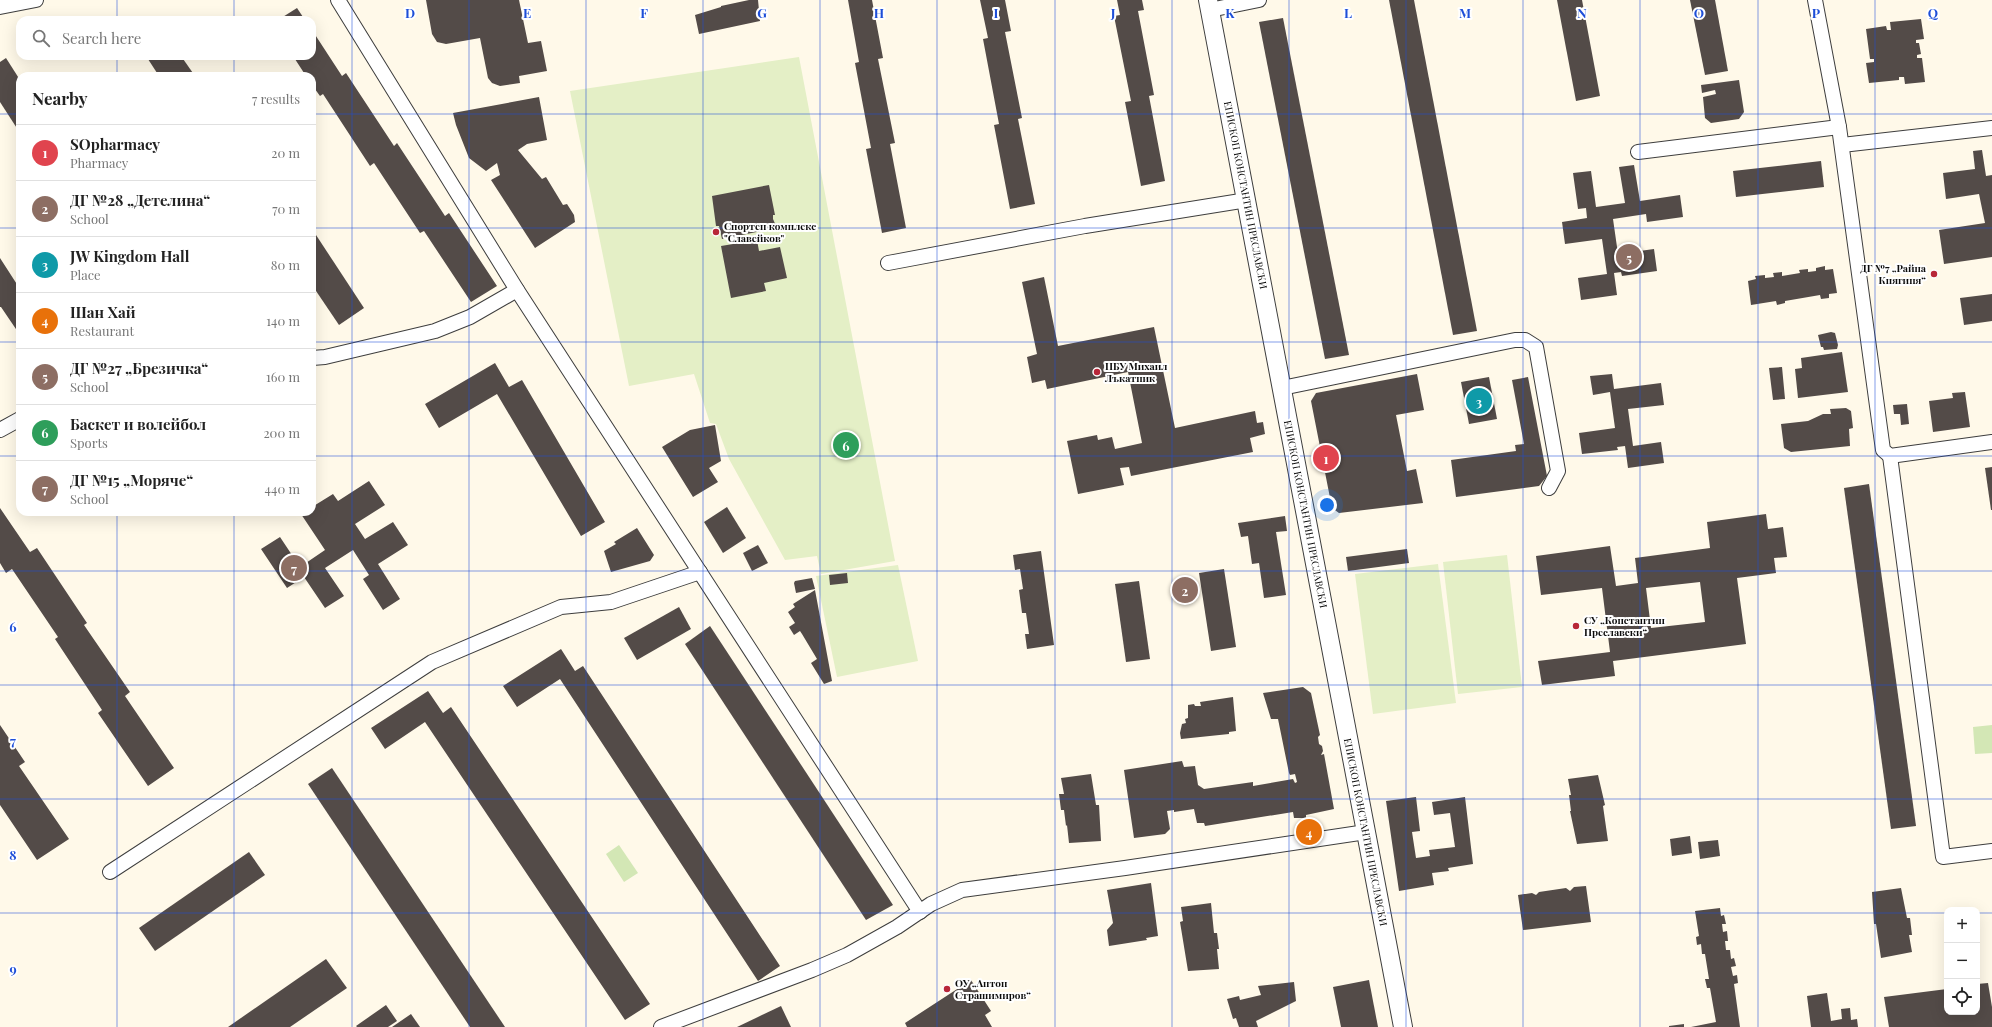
<!DOCTYPE html>
<meta charset="utf-8">
<style>
body{margin:0;font-family:"Playfair Display",serif;background:#f6f6f6;color:#222}
.controls{position:absolute;right:12px;bottom:12px;display:grid;overflow:hidden;border-radius:8px;box-shadow:0 4px 16px #0002}
.controls button{width:36px;height:36px;display:grid;place-items:center;padding:0;border:0;border-bottom:1px solid #e0e0e0;background:#fff;color:#222;font:20px sans-serif}
.you{position:absolute;left:1327px;top:505px;width:14px;height:14px;margin:-10px;border:3px solid #fff;border-radius:50%;background:#1a73e8;box-shadow:0 0 0 6px #1a73e833}
.badge{display:grid;place-items:center;width:26px;height:26px;border-radius:50%;background:#b82638;color:#fff;font-size:13px;font-weight:700}
.pin{position:absolute;translate:-50% -50%;border:2px solid #fff;box-shadow:0 1px 4px #0006}
.list{margin:0;padding:0;list-style:none}
h2{display:flex;justify-content:space-between;align-items:center;height:52px;margin:0;padding:0 16px;font-size:17px}
h2 small{font-size:13px;font-weight:400;color:#767676}
.list li{display:grid;grid-template-columns:26px 1fr auto;gap:12px;align-items:center;box-sizing:border-box;height:56px;padding:0 16px;border-top:1px solid #e0e0e0}
.list b{display:block;font-size:15px;white-space:nowrap}
.list p{margin:0;font-size:13px;white-space:nowrap;color:#767676}
.list em{font-size:13px;font-style:normal;color:#767676}
.icon{flex:none;width:22px;height:22px;fill:none;stroke:currentColor;stroke-width:2;stroke-linecap:round;stroke-linejoin:round}
.map{position:relative;flex:none;width:1992px;height:1027px;overflow:hidden}
.search{position:absolute;background:#fff;box-shadow:0 4px 16px #0002;left:16px;top:16px;width:300px;height:44px;display:flex;align-items:center;gap:10px;box-sizing:border-box;padding:0 14px;border-radius:12px;color:#767676;font-size:15px}
.panel{position:absolute;background:#fff;box-shadow:0 4px 16px #0002;left:16px;top:72px;width:300px;height:444px;border-radius:12px}
.map>svg:first-child{display:block}
.green{fill:#d3e7b5}
.pitch{fill:#e4efc6}
.building{fill:#534b48;fill-rule:evenodd}
.lines{fill:none;stroke-linecap:round;stroke-linejoin:round}
.minor-casing{stroke:#3e3e3e;stroke-width:16}
.tertiary-casing{stroke:#3e3e3e;stroke-width:20}
.minor{stroke:#fff;stroke-width:14}
.tertiary{stroke:#fff;stroke-width:18}
.grid{fill:none;stroke:#1d4ed8;stroke-width:1;stroke-opacity:0.55}
.poi-dot{fill:#b82638;stroke:#fff;stroke-width:1.5}
.labels{text-anchor:middle;stroke-width:4;stroke-linejoin:round;paint-order:stroke}
.street-label{font-size:10px;fill:#0b0b0b;stroke:#fff}
.poi-label{font-size:10px;font-weight:bold;fill:#0b0b0b;stroke:#fff;text-anchor:start}
.grid-label{font-size:13px;text-anchor:middle;font-weight:bold;fill:#1d4ed8;stroke:#fff;stroke-width:4;stroke-linejoin:round;paint-order:stroke}
</style>
<div class="map">
<svg width="1992" height="1027" viewBox="0 0 1992 1027">
<rect width="100%" height="100%" fill="#fff9e9"/>
<g class="green">
<path d="M1992,725v28l-17,1 -2,-27z"/>
<path d="M619,845l19,28 -14,9 -18,-28z"/>
</g>
<g class="pitch">
<path d="M799,57l96,504 -74,13 -4,-18 -32,4 -56,-101 -13,-35 -6,-1 -16,-49 -65,12 -59,-295z"/>
<path d="M1507,555l15,132 -64,7 -15,-132z"/>
<path d="M1438,564l18,139 -83,11 -18,-140z"/>
<path d="M898,565l20,96 -81,16 -21,-101z"/>
</g>
<g class="building">
<path d="M426,0h93l9,43 13,-2 6,30 -28,5 1,7 -20,3 -8,-3 -4,-5 -8,-40 -34,6 -9,-2 -5,-8z"/>
<path d="M749,0h9l2,21 -61,13 -4,-19 26,-8v-1z"/>
<path d="M848,0h24l11,58 -5,1 17,84 -5,1 16,84 -24,5 -16,-84 5,-1 -16,-85 4,-1z"/>
<path d="M980,0h25l6,31 -6,1 17,86 -4,1 17,85 -25,5 -16,-84 5,-1 -16,-85 5,-1z"/>
<path d="M1117,0h25l2,10 -6,1 16,84 -5,1 16,85 -24,5 -16,-84 6,-1 -17,-85 6,-1z"/>
<path d="M1389,0h25l63,331 -24,4z"/>
<path d="M1557,0h25l18,96 -24,5z"/>
<path d="M1690,0h25l13,71 -23,4z"/>
<path d="M297,8l8,12h-27z"/>
<path d="M1283,18l66,337 -24,4 -66,-337z"/>
<path d="M1921,19l3,20 -8,1v3h3l2,11 -4,1v3h5l3,24 -20,2 -1,-7h-5v3l-30,3 -3,-20 8,-1v-3h-4l-4,-30 20,-3 1,4h4l-1,-8z"/>
<path d="M312,30l30,46 4,-3 48,73 3,-3 48,73 4,-3 48,73 -26,16 -47,-71 -4,2 -46,-70 -4,3 -47,-72 -3,2 -8,-11v-9h-6l-13,-20h19z"/>
<path d="M146,56h35l14,20h-36z"/>
<path d="M6,58l14,22v53l-20,-31v-40z"/>
<path d="M1739,80l5,32 -5,7 -28,4 -6,-5 -2,-21 13,-3 -1,-4 -13,3 -1,-8z"/>
<path d="M539,97l8,43 -20,4 -9,6 24,29 4,-2 17,28 4,-1 7,11 1,7 -40,26 -44,-68 9,-5 -3,-12 -11,8 -17,-13 -13,-33 -3,-12z"/>
<path d="M1982,150l4,26 6,-1v82l-48,7 -5,-34 46,-7 -6,-29 -33,5 -3,-26 32,-4 -2,-18z"/>
<path d="M1821,161l3,26 -88,10 -3,-26z"/>
<path d="M1634,165l6,36 40,-6 3,22 -36,5 -1,-8 -33,5 5,35 36,-5 3,22 -35,5 -1,-4 -7,1 3,22 -36,5 -3,-22 29,-4 -5,-35 -37,5 -3,-22 25,-4 -1,-10 -8,1 -5,-36 18,-2 5,36 29,-4 -6,-36z"/>
<path d="M769,185l6,30h-2v4l4,9 -55,11 -3,-13h-3l-4,-30z"/>
<path d="M316,235l48,73 -25,17 -27,-40v-47z"/>
<path d="M757,240l2,11 21,-4 7,31 -23,5 2,8 -35,7 -10,-52z"/>
<path d="M0,258l20,31v46l-19,-28h-1z"/>
<path d="M1825,266v4l8,-1 4,24 -8,1v4l-8,1 -1,-4 -35,6v2l-8,2 -1,-4 -25,4 -3,-24 8,-2 -1,-3 10,-1v3l9,-1 -1,-4 9,-1v4l18,-3 -1,-3 9,-1v3l8,-1v-3z"/>
<path d="M1044,277l14,69 96,-19 21,101 80,-17 2,12 6,-1 2,12 -15,4 3,14 -122,24 -2,-9 -9,1 4,17 -46,9 -11,-53 30,-6 1,5 14,-3 3,12 27,-6 -14,-71 -81,17 -2,-9 -13,3 -5,-26 10,-3 -15,-72z"/>
<path d="M1992,294v27l-28,4 -4,-27z"/>
<path d="M1831,332l4,1 3,12 -1,4 -13,1 -1,-3h-2l-3,-12z"/>
<path d="M1842,352l6,40 -50,6 -3,-29 7,-1 -1,-10z"/>
<path d="M495,363l14,24 13,-7 83,142 -24,14 -84,-142 -58,34 -14,-24z"/>
<path d="M1782,367l3,32 -12,1 -4,-32z"/>
<path d="M1417,374l7,36 -28,5 11,56 9,-2 7,34 -84,10 -7,-5 -21,-107 5,-8z"/>
<path d="M1612,374l2,15 47,-6 3,22 -36,4 5,37 28,-4 3,21 -36,5 -3,-22 -8,1 1,3 -36,4 -3,-21 36,-5 -5,-36 -17,3 -3,-19z"/>
<path d="M1489,377l8,42 -28,5 -8,-42z"/>
<path d="M1528,377l19,99 -8,10 -83,11 -5,-37 65,-9 -1,-6 9,-1 -12,-64z"/>
<path d="M1965,392l5,35 -37,5 -4,-31 24,-3 -1,-5z"/>
<path d="M1907,404l2,20 -8,1 -1,-11h-6l-1,-9z"/>
<path d="M1846,408l5,3 2,17 -4,1 1,17 -59,6 -7,-4 -3,-24 27,-3 15,-7h8l-1,-5z"/>
<path d="M715,425l6,36 -12,7 9,14 -25,15 -31,-50 28,-17z"/>
<path d="M1992,467v43h-1l-6,-42z"/>
<path d="M369,481l16,24 -30,19 10,15 28,-17 15,23 -30,19 22,35 -17,11 -20,-31 6,-4 -16,-25 -28,18 19,28 -19,12 -21,-31 -17,11 -26,-39 19,-12 20,30 25,-17 -24,-36 4,-2h7v-5l21,-13 5,7z"/>
<path d="M1869,484l47,342 -25,3 -47,-341z"/>
<path d="M727,507l19,31 -23,15 -19,-31z"/>
<path d="M0,508l30,44 7,-4 50,75 -3,2 46,67 -5,4 49,72 -26,18 -50,-73 4,-3 -47,-71 3,-2 -46,-68 -6,4 -6,-10z"/>
<path d="M165,512h8l-5,4z"/>
<path d="M1766,514l2,15 15,-2 4,30 -13,1 2,15 -39,5 9,66 -133,17 2,15 -73,9 -4,-24 72,-9 -8,-64 -61,7 -5,-39 74,-10 6,40 22,-3 -3,-25 75,-10 -3,-26zM1700,582l5,40 -54,6 -5,-40z"/>
<path d="M1285,516l2,15 -11,1 10,63 -22,3 -5,-35 -7,1 -4,-28 -7,1 -3,-14z"/>
<path d="M637,528l17,27 -4,6 -39,11 -7,-21 12,-7 -2,-2z"/>
<path d="M758,545l10,18 -16,8 -9,-18z"/>
<path d="M1407,549l2,14 -61,8 -2,-14z"/>
<path d="M1041,551l13,94 -27,4 -2,-15h4l-3,-21h-4l-3,-23 4,-1 -3,-20 -5,1 -2,-15z"/>
<path d="M1224,569l12,78 -25,4 -12,-78z"/>
<path d="M847,573l1,10 -18,2 -1,-10z"/>
<path d="M812,578l3,11 -19,4 -2,-10 1,-2z"/>
<path d="M1139,581l11,78 -24,3 -11,-78z"/>
<path d="M815,590l17,91 -8,3 -13,-21 6,-4 -15,-25 -2,-3 -6,4 -5,-8 6,-4 -7,-11 7,-5 -2,-3z"/>
<path d="M679,607l12,22 -54,31 -13,-22z"/>
<path d="M710,626l183,279 -27,15 -181,-276z"/>
<path d="M561,649l14,22 8,-5 197,300 -22,15 -198,-302 -43,28 -14,-21z"/>
<path d="M1303,687l8,6 9,42 -2,2 1,7 3,2 1,5 -2,4 3,-1 10,55 -28,6v3h-12l-1,-6 -88,14 -1,-3h-7l-3,-14 -20,3v-2l-7,1 3,18 -5,5 -31,4 -10,-68 58,-9 2,6 11,-1 3,19 6,4 49,-7v4l40,-7 2,4 2,-1 -2,-8 -5,1 -1,-2 -11,-54h-7l-8,-26z"/>
<path d="M428,691l15,22 8,-6 199,297 -25,16 -200,-298 -40,27 -14,-21z"/>
<path d="M1233,697l3,34 -7,1v2l-48,5 -1,-6 2,-9 4,-1 -1,-4 3,-1v-13l6,-1 1,2h6l-1,-4z"/>
<path d="M0,725l25,37 -6,4 50,73 -32,21 -37,-55z"/>
<path d="M332,768l173,259h-35l-162,-243z"/>
<path d="M1091,774l5,31h3l2,36 -32,2 -2,-18 -1,1 -2,-16h-3l-2,-16h5l-3,-16z"/>
<path d="M1598,775l7,30 -2,1 5,35 -31,3 -7,-33h1l-2,-16h2l-3,-16z"/>
<path d="M1416,797l4,34 -8,1 4,26 14,-2 -1,-6 26,-3 -5,-34 -16,2 -2,-13 33,-5 8,67 -25,4 1,3 -17,2 2,12 -35,6 -13,-90z"/>
<path d="M1690,836l2,17 -20,3 -2,-17z"/>
<path d="M1718,840l2,16 -20,3 -2,-17z"/>
<path d="M249,852l16,23 -110,76 -16,-23z"/>
<path d="M1151,883l7,53 -12,2 1,2 -38,6 -2,-16 6,-7 -6,-33z"/>
<path d="M1586,886l5,36 -68,8 -5,-35 14,-2 4,2 3,-3 27,-4 4,3 4,-4z"/>
<path d="M1901,888l6,30h3l2,17h-3l3,17 -31,6 -5,-34h-2l-2,-32z"/>
<path d="M1211,903l3,30h3l2,16h-2l2,20 -31,2 -8,-49 3,-1 -2,-14z"/>
<path d="M1720,908l1,8 3,-1 2,9h-4l1,8 4,-1 1,10h-3l1,9h4l1,9 3,-1 2,8 -5,1 2,9 4,-1 1,8 -4,1 6,43h-49l25,-5 -6,-34h-3l-2,-9h4l-4,-25h-3l-1,-10 -4,1 -1,-8 3,-1 -4,-25z"/>
<path d="M326,959l21,29 -57,39h-62z"/>
<path d="M971,980l20,31 -6,4 7,12h-85l-2,-4z"/>
<path d="M1369,980l9,47h-37l-8,-40z"/>
<path d="M1294,982l2,19 -40,20 2,6h-19l-3,-9 -3,1 -6,-20 12,-3 1,4 21,-5 -3,-9z"/>
<path d="M1988,983l4,24v20h-103l-5,-30 63,-8v23h30v-28z"/>
<path d="M1827,993l4,28 11,-2 -1,-10 9,-1 1,12 6,-1 1,8h-47l-4,-31z"/>
<path d="M386,1005l11,16 -9,6h-31l-1,-1z"/>
<path d="M781,1006l10,21h-54z"/>
<path d="M411,1014l9,13h-28z"/>
<path d="M1684,1024v3h-15v-1z"/>
</g>
<g class="lines">
<g class="minor-casing">
<g id="minor">
<path d="M338,0l179,290 403,622"/>
<path d="M1815,0l24,127 44,323 7,6 102,-14"/>
<path d="M0,7l36,-7"/>
<path d="M1210,10l49,-10"/>
<path d="M1842,145l150,-17"/>
<path d="M1638,152l201,-25"/>
<path d="M888,263l197,-37 162,-26"/>
<path d="M312,358l13,-1 110,-26 35,-14 47,-27"/>
<path d="M1282,388l233,-48h10l11,7 22,124 -9,17"/>
<path d="M0,430l20,-11"/>
<path d="M1890,456l53,401 49,-6"/>
<path d="M110,872l322,-210 129,-55 50,-5 89,-30"/>
<path d="M661,1027l151,-57 35,-15 50,-28 34,-23 31,-14 163,-22 241,-36"/>
</g>
</g>
<g class="tertiary-casing">
<path id="tertiary" d="M1208,0l195,1027"/>
</g>
<use href="#minor" class="minor"/>
<use href="#tertiary" class="tertiary"/>
</g>
<path class="grid" d="M117,0v20M234,0v20M352,0v1027M469,0v1027M586,0v1027M703,0v1027M820,0v1027M937,0v1027M1055,0v1027M1172,0v1027M1289,0v1027M1406,0v1027M1523,0v1027M1640,0v1027M1758,0v1027M1875,0v1027M117,56v20M234,56v20M0,114h20M312,114h1680M0,228h20M312,228h1680M0,342h20M312,342h1680M0,456h20M312,456h1680M117,512v515M234,512v515M0,571h1992M0,685h1992M0,799h1992M0,913h1947M1977,913h15"/>
<g class="poi-dot">
<circle cx="716" cy="232" r="4"/>
<circle cx="1934" cy="274" r="4"/>
<circle cx="1097" cy="372" r="4"/>
<circle cx="1576" cy="626" r="4"/>
<circle cx="947" cy="989" r="4"/>
</g>
<g class="labels">
<g class="street-label">
<text transform="translate(1246 195) rotate(79)" y="4">ЕПИСКОП КОНСТАНТИН ПРЕСЛАВСКИ</text>
<text transform="translate(1306 514) rotate(79)" y="4">ЕПИСКОП КОНСТАНТИН ПРЕСЛАВСКИ</text>
<text transform="translate(1366 832) rotate(79)" y="4">ЕПИСКОП КОНСТАНТИН ПРЕСЛАВСКИ</text>
</g>
<g class="poi-label">
<text x="724" y="230">Спортен комплекс<tspan x="724" dy="12">"Славейков"</tspan></text>
<text x="1926" y="272" text-anchor="end">ДГ №7 „Райна<tspan x="1926" dy="12">Княгиня“</tspan></text>
<text x="1105" y="370">НБУ Михаил<tspan x="1105" dy="12">Лъкатник</tspan></text>
<text x="1584" y="624">СУ „Константин<tspan x="1584" dy="12">Преславски“</tspan></text>
<text x="955" y="987">ОУ „Антон<tspan x="955" dy="12">Страшимиров“</tspan></text>
</g>
</g>
<g class="grid-label">
<text x="410" y="18">D</text>
<text x="527" y="18">E</text>
<text x="644" y="18">F</text>
<text x="762" y="18">G</text>
<text x="879" y="18">H</text>
<text x="996" y="18">I</text>
<text x="1113" y="18">J</text>
<text x="1230" y="18">K</text>
<text x="1348" y="18">L</text>
<text x="1465" y="18">M</text>
<text x="1582" y="18">N</text>
<text x="1699" y="18">O</text>
<text x="1816" y="18">P</text>
<text x="1933" y="18">Q</text>
<text x="13" y="632">6</text>
<text x="13" y="746">7</text>
<text x="13" y="860">8</text>
<text x="13" y="974">9</text>
</g>
</svg>
<div class="controls">
<button>+</button>
<button>−</button>
<button><svg class="icon" aria-label="locate" viewBox="0 0 24 24"><circle cx="12" cy="12" r="6"/><path d="M12 2v4M12 18v4M2 12h4M18 12h4"/></svg></button>
</div>
<div class="you"></div>
<div class="pin badge" style="left:1326px;top:458px;background:#e0444e">1</div>
<div class="pin badge" style="left:1185px;top:590px;background:#8d6e63">2</div>
<div class="pin badge" style="left:1479px;top:401px;background:#0f9aa8">3</div>
<div class="pin badge" style="left:1309px;top:832px;background:#e8710a">4</div>
<div class="pin badge" style="left:1629px;top:257px;background:#8d6e63">5</div>
<div class="pin badge" style="left:846px;top:445px;background:#2e9e5b">6</div>
<div class="pin badge" style="left:294px;top:568px;background:#8d6e63">7</div>
<div class="search"><svg class="icon" aria-label="search" viewBox="0 0 24 24"><circle cx="10" cy="10" r="6"/><path d="M15 15l6 6"/></svg>Search here</div>
<section class="panel">
<h2>Nearby<small>7 results</small></h2>
<ul class="list">
<li><span class="badge" style="background:#e0444e">1</span><div><b>SOpharmacy</b><p>Pharmacy</p></div><em>20 m</em></li>
<li><span class="badge" style="background:#8d6e63">2</span><div><b>ДГ №28 „Детелина“</b><p>School</p></div><em>70 m</em></li>
<li><span class="badge" style="background:#0f9aa8">3</span><div><b>JW Kingdom Hall</b><p>Place</p></div><em>80 m</em></li>
<li><span class="badge" style="background:#e8710a">4</span><div><b>Шан Хай</b><p>Restaurant</p></div><em>140 m</em></li>
<li><span class="badge" style="background:#8d6e63">5</span><div><b>ДГ №27 „Брезичка“</b><p>School</p></div><em>160 m</em></li>
<li><span class="badge" style="background:#2e9e5b">6</span><div><b>Баскет и волейбол</b><p>Sports</p></div><em>200 m</em></li>
<li><span class="badge" style="background:#8d6e63">7</span><div><b>ДГ №15 „Моряче“</b><p>School</p></div><em>440 m</em></li>
</ul>
</section>
</div>
